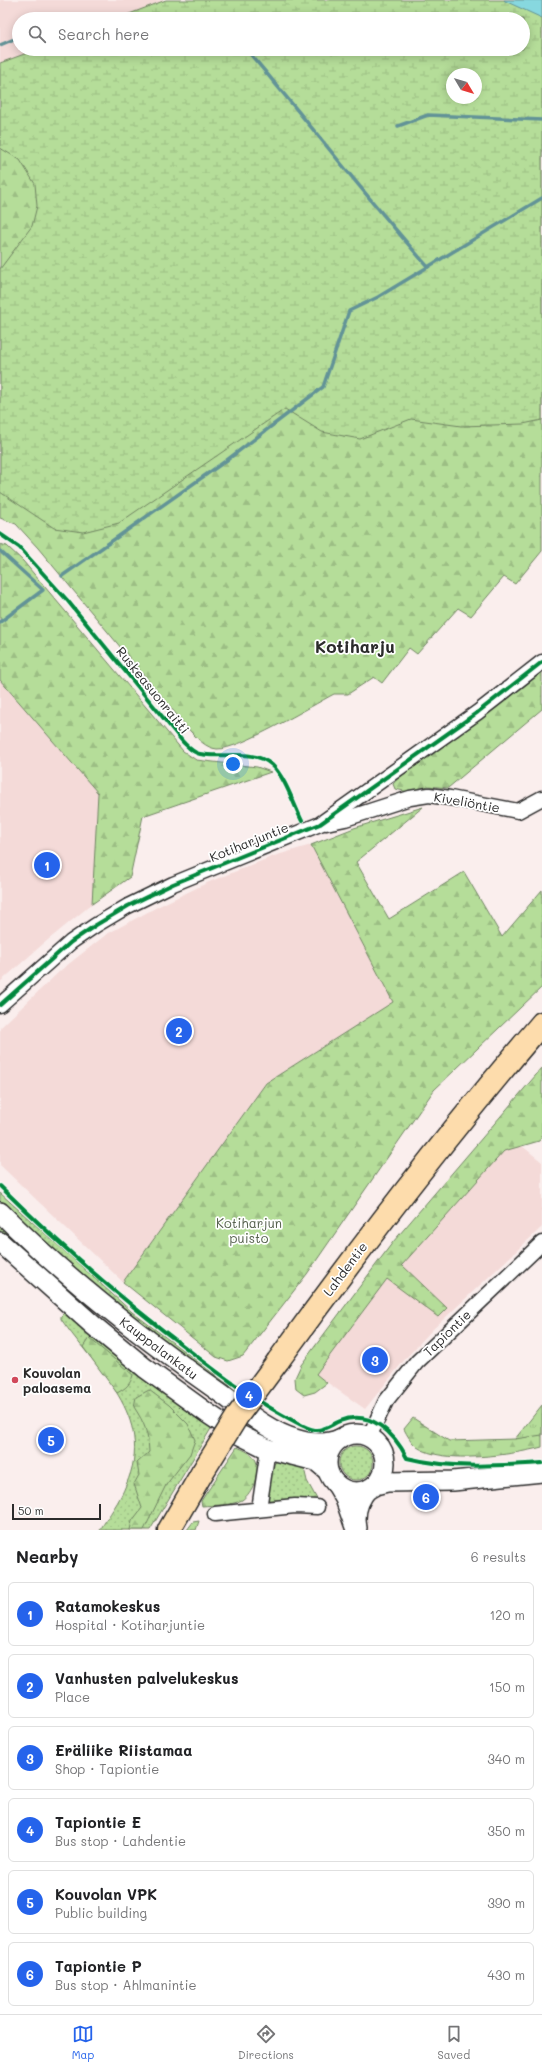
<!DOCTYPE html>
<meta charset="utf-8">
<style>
body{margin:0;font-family:Mali,sans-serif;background:#f6f6f6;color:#202124}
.compass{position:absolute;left:446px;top:68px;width:36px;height:36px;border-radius:50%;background:#fff;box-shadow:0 2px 10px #0003;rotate:128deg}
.scale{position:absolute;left:12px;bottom:10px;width:89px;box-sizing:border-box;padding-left:4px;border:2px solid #2b2b2b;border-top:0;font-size:11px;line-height:14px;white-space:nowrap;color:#2b2b2b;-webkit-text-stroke:3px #fff;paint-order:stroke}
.you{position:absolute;left:233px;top:764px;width:14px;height:14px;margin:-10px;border:3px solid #fff;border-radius:50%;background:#1a73e8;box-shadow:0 0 0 6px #1a73e833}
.badge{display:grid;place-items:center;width:26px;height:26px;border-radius:50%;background:#2563eb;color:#fff;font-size:13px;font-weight:700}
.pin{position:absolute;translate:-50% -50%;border:2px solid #fff;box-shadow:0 1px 4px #0006}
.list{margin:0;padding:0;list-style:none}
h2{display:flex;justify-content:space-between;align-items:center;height:52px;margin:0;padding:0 16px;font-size:17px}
h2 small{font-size:13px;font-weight:400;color:#757577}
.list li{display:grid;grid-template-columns:26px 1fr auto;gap:12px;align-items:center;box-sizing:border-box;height:64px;margin:0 8px 8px;padding:0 8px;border:1px solid #e0e0e0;border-radius:6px}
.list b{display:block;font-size:15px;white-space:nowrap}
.list p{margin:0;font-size:13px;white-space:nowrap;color:#757577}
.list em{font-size:13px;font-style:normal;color:#757577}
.icon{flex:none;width:22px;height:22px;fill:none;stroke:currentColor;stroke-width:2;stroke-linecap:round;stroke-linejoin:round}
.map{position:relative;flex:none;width:542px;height:1530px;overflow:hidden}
.search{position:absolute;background:#fff;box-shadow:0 2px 10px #0003;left:12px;right:12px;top:12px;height:44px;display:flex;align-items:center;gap:10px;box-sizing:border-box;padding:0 14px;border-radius:22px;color:#757577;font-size:15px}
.sheet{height:484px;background:#fff}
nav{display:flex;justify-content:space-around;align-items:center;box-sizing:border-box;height:56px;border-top:1px solid #e0e0e0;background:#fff;font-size:11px;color:#757577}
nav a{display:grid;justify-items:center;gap:2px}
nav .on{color:#2563eb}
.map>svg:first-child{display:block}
.built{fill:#f4dad8}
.grass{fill:url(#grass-dots);stroke:#708462}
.forest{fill:url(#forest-firs);stroke:#708462;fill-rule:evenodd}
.wetland{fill:url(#wetland-marsh);stroke:#708462;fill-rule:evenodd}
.park{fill:url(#park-tufts);stroke:#708462}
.water{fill:#87d8df;stroke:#629397}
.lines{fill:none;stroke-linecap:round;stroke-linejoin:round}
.stream{stroke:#629397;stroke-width:3.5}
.minor-casing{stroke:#2b2b2b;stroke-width:17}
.tertiary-casing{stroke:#2b2b2b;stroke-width:20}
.secondary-casing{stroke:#2b2b2b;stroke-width:22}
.trunk-casing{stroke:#2b2b2b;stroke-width:25}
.minor{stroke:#fff;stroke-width:14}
.tertiary{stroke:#fff;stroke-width:17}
.secondary{stroke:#fff;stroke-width:19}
.trunk{stroke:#fddcac;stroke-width:22}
.trunk-bridge-casing{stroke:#2b2b2b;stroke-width:25;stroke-linecap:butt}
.trunk-bridge{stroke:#fddcac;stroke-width:22}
.cycleway-casing{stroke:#fff;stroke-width:6}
.cycleway{stroke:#00873e;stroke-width:4}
.poi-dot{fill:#d1495b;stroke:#fff;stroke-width:1.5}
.labels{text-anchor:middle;stroke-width:3.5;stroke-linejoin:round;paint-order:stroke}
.street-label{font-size:13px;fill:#2b2b2b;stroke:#fff}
.park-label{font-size:13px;fill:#54604c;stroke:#fff}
.poi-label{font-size:13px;font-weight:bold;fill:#2b2b2b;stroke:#fff;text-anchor:start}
.district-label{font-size:17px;font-weight:bold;fill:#2b2b2b;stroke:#fff}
</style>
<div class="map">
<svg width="542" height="1530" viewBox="0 0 542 1530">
<defs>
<pattern id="grass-dots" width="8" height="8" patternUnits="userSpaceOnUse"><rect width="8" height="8" fill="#b5dd99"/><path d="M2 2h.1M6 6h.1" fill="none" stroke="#9cbe84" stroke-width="1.8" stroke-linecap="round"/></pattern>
<pattern id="forest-firs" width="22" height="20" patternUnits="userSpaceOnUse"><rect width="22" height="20" fill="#b5dd99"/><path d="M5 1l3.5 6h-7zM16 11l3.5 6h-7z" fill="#9cbe84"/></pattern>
<pattern id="wetland-marsh" width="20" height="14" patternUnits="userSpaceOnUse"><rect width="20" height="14" fill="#b5dd99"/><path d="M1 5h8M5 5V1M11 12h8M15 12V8" fill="none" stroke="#9cbe84"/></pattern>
<pattern id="park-tufts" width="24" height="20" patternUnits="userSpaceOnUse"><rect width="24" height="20" fill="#b5dd99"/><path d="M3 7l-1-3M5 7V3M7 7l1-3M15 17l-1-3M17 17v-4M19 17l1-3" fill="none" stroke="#9cbe84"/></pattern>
</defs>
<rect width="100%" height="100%" fill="#faeeed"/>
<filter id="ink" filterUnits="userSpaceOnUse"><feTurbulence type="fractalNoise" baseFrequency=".025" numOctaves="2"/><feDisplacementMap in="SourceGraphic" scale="8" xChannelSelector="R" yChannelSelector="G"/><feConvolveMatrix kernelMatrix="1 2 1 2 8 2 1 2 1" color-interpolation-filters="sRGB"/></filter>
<g filter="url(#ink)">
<g class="built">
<path d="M0,0h204l-40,19h-145v30h47l-66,20z"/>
<path d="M0,680l98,113 -6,111 -49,40 -43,38z"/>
<path d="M311,845l82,157 -127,81 -143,199 -123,-117v-137l61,-58 46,-36 52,-28 50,-24 65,-26z"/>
<path d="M511,1137l31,25v65l-110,103 -26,28 -41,51 -50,-35 52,-75z"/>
</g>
<g class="grass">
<path d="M0,1193l132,119 106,80 -3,5 -109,-83 -118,-104 -8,-8z"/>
<path d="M0,1222l54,51 -4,6 -50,-48z"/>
<path d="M64,1313l148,114 -62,103h-50c9,-15 20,-29 26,-45 31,-69 -30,-115 -65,-166v-3z"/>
<circle cx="356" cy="1463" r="17"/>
<path d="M278,1460l25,4 4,17 11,20 -51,-1c0,-15 -1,-29 11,-40z"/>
</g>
<g class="forest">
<path d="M542,18v533l-27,33 -11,-7 -33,39 -13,-8 -41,46 -8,-6 -27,35 -8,-6 -26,17h-14c-23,12 -95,56 -117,55 -11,-1 -19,-10 -26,-17l-153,-184 -22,-24 -16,-6v-449l66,-20h457v-30zM452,74h24v24h-24z"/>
<path d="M0,544l7,2 16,15 160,190 13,9 61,7 14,5 -128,44 -13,61 -38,27 6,-111 -98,-113z"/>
<path d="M542,671v38l-94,79 -20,-2 -20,6 -13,-3 -2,-5 4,-5 84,-60z"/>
<path d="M423,807l-67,55 33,57 75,-47 38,65 40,-47v97l-108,103 -127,184 -64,82 -15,5 -12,-4 -93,-75 143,-199 127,-81 -82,-157 43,-17z"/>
<path d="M542,1068v69l-3,4 -35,10 -102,114 45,43 -9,9 -51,-38 -71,95 11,9 -12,9 -11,3 -8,-6 -1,-11 6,-13 92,-123z"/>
<path d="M89,1338l44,37c-3,10 -7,13 -16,18l-34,-46z"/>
<path d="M149,1390l20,15 19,19 7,16 -5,14 -24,31 -22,45h-14l2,-9 10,-13 -8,-24 5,-9 -2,-12 12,-11c-1,-20 -4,-28 -15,-45l2,-10z"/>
<path d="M542,1413v34c-29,8 -99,18 -125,0 -6,-5 -10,-12 -13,-18l9,-11 36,23 66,-2z"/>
<path d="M237,1447c7,3 17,7 19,14 5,12 -4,32 -14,39 -11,6 -28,5 -40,6l-1,-5z"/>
<path d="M199,1521l-3,9h-9l6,-8z"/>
</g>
<path class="wetland" d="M166,0h376v420l-19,4 -62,2 -50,-7 -51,20 -38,-7 -37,-23 -166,114 -36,9 -29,-4 -54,-36v-223l32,-43 5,-20 -2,-22 -15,-24 -20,-12v-85l38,-14h485v-30h-407zM452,74h24v24h-24z"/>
<path class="park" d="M542,1405v30l-27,4z"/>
<path class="water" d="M504,0h38v18l-37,-17z"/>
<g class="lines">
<g class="stream">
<path d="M0,45l19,-8"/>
<path d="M246,49c62,72 119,147 182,218"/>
<path d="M398,126l30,-11 114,5"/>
<path d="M0,551l43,39 -43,32"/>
<path d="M62,576l165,-116 96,-73 26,-76 29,-14 164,-99"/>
</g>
<g class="minor-casing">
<g id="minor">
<path d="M326,823l19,-4 65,-21 19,-3 21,3 68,13 24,-13"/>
<path d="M0,1005l71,-63 25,-17 32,-19 45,-22 147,-60 158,-112 64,-50"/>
<path d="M369,1437l17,-36 31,-39 125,-119"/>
<path d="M259,1509l9,-60"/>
<path d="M215,1514l80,-8 22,1"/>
</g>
</g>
<g class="tertiary-casing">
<g id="tertiary">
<path d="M334,1482l10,17 11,31"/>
<path d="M358,1528c-3,-15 1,-28 11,-39"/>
</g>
</g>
<g class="secondary-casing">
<g id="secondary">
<path d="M0,1212c67,67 141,125 218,179 24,17 49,40 77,48 15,5 30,6 45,0"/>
<path d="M0,1242l94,84 51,42 62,45 33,22 28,14 48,12 12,10"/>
<circle cx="356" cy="1463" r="29"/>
<path d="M375,1485l12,-3 66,-1 89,-9"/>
</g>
</g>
<g class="trunk-casing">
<g id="trunk">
<path d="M278,1361c84,-116 171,-229 264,-338"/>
<path d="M169,1530l33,-57"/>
</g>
</g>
<use href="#minor" class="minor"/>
<use href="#tertiary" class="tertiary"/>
<use href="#secondary" class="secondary"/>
<use href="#trunk" class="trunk"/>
<g class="trunk-bridge-casing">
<path id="trunk-bridge" d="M202,1473l36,-58 40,-54"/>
</g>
<use href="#trunk-bridge" class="trunk-bridge"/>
<g class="cycleway-casing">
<g id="cycleway">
<path d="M0,534l19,13 48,53 116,142c5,5 10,11 17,12 23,5 53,-6 72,11 13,12 22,40 30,56"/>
<path d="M0,1005l71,-63 25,-17 32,-19 45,-22 147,-60 158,-112 64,-50"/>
<path d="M0,1186c60,59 123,115 190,165 32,25 64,49 100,68 8,4 17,10 25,11 9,1 17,-6 25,-9 31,-12 54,12 67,37 44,11 90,8 135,5"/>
</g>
</g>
<use href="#cycleway" class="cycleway"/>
</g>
</g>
<circle class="poi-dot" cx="15" cy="1380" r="4"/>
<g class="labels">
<g class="street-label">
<text transform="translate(153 690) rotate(51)" y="5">Ruskeasuonraitti</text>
<text transform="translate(467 802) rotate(10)" y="5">Kiveliöntie</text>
<text transform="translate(249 842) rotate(-22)" y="5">Kotiharjuntie</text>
<text transform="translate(345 1269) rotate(-53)" y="5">Lahdentie</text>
<text transform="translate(447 1333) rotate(-44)" y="5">Tapiontie</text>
<text transform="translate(159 1348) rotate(37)" y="5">Kauppalankatu</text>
</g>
<g class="park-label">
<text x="249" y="1228">Kotiharjun<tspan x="249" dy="15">puisto</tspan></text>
</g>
<g class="poi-label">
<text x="23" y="1378">Kouvolan<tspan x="23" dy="15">paloasema</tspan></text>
</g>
<g class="district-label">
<text x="355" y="653">Kotiharju</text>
</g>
</g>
</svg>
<svg class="compass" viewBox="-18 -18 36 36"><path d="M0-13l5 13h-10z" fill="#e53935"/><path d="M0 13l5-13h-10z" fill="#757577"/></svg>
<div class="scale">50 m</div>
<div class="you"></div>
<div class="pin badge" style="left:47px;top:865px">1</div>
<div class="pin badge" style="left:179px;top:1031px">2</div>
<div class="pin badge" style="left:375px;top:1360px">3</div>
<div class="pin badge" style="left:249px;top:1395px">4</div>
<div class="pin badge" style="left:51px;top:1440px">5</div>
<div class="pin badge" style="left:426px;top:1497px">6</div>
<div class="search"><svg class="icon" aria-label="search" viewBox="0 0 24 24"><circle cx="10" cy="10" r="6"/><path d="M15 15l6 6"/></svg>Search here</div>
</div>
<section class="sheet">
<h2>Nearby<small>6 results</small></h2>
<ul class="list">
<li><span class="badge">1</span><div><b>Ratamokeskus</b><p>Hospital · Kotiharjuntie</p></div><em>120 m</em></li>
<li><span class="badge">2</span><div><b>Vanhusten palvelukeskus</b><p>Place</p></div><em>150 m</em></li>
<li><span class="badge">3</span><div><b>Eräliike Riistamaa</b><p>Shop · Tapiontie</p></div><em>340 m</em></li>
<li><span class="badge">4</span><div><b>Tapiontie E</b><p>Bus stop · Lahdentie</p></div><em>350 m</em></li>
<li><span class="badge">5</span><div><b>Kouvolan VPK</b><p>Public building</p></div><em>390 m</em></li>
<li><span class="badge">6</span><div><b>Tapiontie P</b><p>Bus stop · Ahlmanintie</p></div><em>430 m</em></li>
</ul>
</section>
<nav>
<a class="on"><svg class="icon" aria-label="map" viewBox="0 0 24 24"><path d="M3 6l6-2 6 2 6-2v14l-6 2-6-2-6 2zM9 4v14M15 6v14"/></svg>Map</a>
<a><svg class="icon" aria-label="directions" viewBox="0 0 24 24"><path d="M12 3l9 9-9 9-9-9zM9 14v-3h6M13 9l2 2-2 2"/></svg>Directions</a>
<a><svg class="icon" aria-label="saved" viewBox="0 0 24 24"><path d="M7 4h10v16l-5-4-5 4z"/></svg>Saved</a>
</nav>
